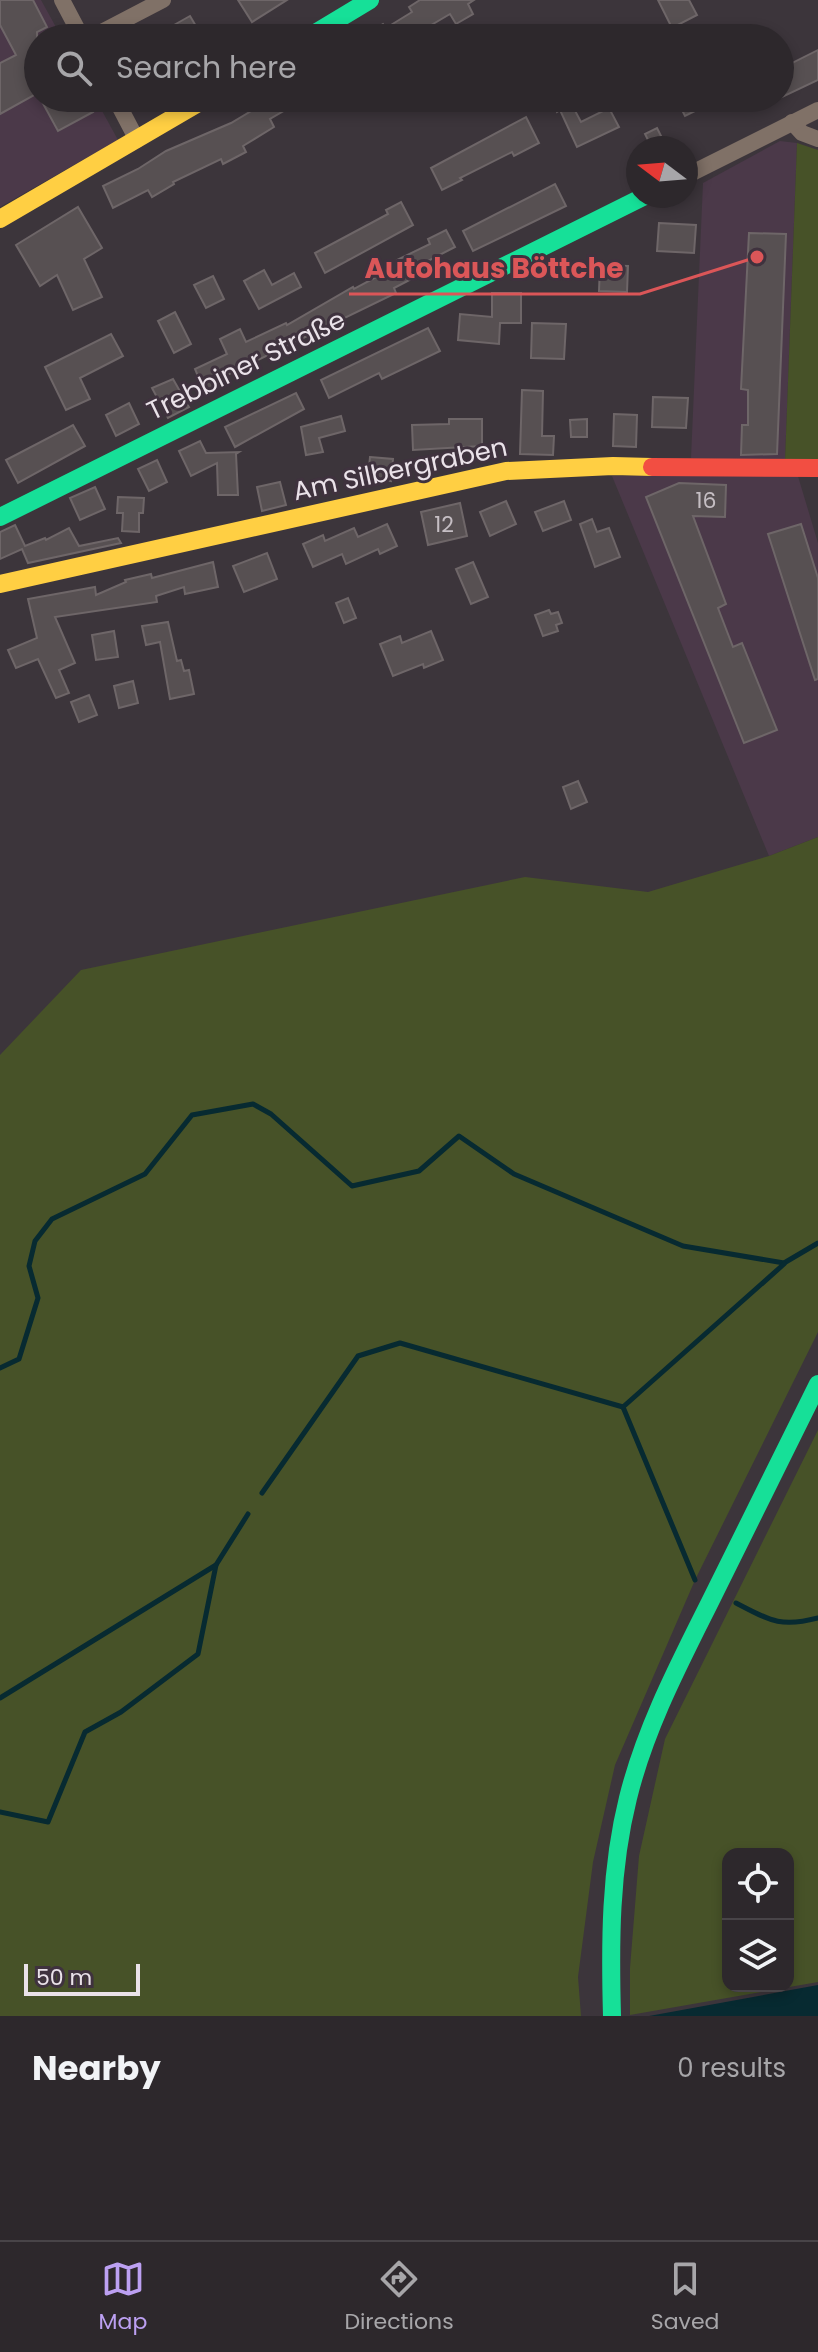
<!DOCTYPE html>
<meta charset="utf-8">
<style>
body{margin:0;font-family:Poppins,sans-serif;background:#353034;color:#f1f3f6}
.controls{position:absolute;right:24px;bottom:24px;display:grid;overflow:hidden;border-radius:16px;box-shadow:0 4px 12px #0003}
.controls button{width:72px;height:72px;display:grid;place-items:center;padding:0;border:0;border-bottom:2px solid #484448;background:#2d282c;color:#f1f3f6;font:40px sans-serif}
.compass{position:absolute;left:626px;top:136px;width:72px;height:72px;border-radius:50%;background:#2d282c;box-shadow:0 4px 12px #0003;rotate:286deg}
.scale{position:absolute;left:24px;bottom:20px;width:116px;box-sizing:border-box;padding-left:8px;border:4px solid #eae2e9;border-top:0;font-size:22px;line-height:28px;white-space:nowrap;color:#eae2e9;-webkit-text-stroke:6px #3f323e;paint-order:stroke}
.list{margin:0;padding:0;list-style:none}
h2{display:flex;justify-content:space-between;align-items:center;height:104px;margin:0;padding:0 32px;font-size:34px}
h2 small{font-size:26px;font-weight:400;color:#a7a6a9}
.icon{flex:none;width:44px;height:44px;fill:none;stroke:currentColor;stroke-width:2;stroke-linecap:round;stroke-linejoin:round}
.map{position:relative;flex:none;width:818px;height:2016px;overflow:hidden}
.search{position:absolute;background:#2d282c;box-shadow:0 4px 12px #0003;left:24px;right:24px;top:24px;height:88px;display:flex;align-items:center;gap:20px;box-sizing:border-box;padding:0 28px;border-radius:44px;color:#a7a6a9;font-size:30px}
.sheet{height:224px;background:#2d282c}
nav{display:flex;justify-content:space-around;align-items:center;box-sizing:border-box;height:112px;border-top:2px solid #484448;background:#2d282c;font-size:22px;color:#a7a6a9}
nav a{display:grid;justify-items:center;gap:4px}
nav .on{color:#bca0f2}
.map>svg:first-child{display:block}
.built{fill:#4b3949}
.green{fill:#475228;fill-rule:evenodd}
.water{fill:#072a31}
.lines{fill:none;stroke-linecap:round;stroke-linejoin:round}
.stream{stroke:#072a31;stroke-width:5}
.building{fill:#575052;stroke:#6e6668;stroke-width:2}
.street{stroke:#807167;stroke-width:16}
.fast{stroke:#16e098;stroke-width:18}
.slow{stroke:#ffcf43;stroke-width:18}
.jam{stroke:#f24e42;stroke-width:18}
.labels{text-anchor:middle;stroke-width:6;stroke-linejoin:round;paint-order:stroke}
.number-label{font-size:22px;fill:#c5bec3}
.street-label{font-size:26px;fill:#eae2e9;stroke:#3f323e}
.leader{fill:none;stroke:#db5658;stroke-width:3}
.callout-dot{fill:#db5658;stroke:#3f323e;stroke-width:3}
.callout-label{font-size:28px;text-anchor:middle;font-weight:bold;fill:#db5658;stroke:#3f323e;stroke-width:6;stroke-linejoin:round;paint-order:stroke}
</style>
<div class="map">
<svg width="818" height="2016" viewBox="0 0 818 2016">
<rect width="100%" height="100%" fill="#3c353b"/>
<g class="built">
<path d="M0,0h41l21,38h-24v60h57l23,42 -118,67z"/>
<path d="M780,141l17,2 -12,318 -94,-3 12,-275z"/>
<path d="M797,473l21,70v294l-49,19 -157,-380z"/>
</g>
<g class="green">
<path d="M797,143l21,7v309l-33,2z"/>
<path d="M818,837v495l-123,248 -80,185 -22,97 -15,115 3,39h-581v-961l81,-85 444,-93 123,15 121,-36z"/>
<path d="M818,1430v552l-188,33v-47l9,-112 26,-117zM728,1854h60v132h-60z"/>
</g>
<path class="water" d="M818,1985v31h-169z"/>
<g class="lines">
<g class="stream">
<path d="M0,1368l19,-9 19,-61 -9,-32 6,-25 17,-22 93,-45 47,-59 61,-11 18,10 81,72 67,-15 40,-35 55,38 169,72 101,17 34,-20"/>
<path d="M623,1407l72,173"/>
<path d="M262,1493l96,-137 42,-13 223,64 161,-143"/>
<path d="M736,1603c33,17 44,25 82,15"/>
<path d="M0,1698l216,-133 32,-51"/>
<path d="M0,1812l48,10 37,-90 36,-20 77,-58 18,-89"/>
</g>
</g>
<g class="building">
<path d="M0,0h33l14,27 -10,5 1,61 -38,21v-51l16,-8 -16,-30z"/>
<path d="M238,0h49l-35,22z"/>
<path d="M420,0h54l-6,4 5,10 -17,10 -6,-10 -27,16 4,8h-68l24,-14 3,4 26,-16 -3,-5z"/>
<path d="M658,0h31l8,15 -25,13z"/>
<path d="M190,16l13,22h-51l22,-13z"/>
<path d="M818,50v30l-38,18v-29z"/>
<path d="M40,98h45l8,14 -35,19z"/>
<path d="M273,98h33l-36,21 4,8 -31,19 3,6 -23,12 -2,-5 -48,23 1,2 -22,13 -4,-7 -35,18 -10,-22 35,-17 28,-18 65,-28z"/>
<path d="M551,98h36l-15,7 9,17 28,-14 10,19 -42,20 -17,-37 -3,2z"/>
<path d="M676,98h17l6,11 -14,7z"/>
<path d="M526,117l13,26 -25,13 -2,-4 -52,26 2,2 -20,10 -11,-22z"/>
<path d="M657,128l10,20h-15l-7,-14z"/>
<path d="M555,184l11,22 -93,45 -10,-20z"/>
<path d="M401,202l12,23 -88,48 -10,-20 73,-39 -2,-4z"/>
<path d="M78,207l24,41 -18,11 18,38 -29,13 -16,-35 -17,11 -24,-41z"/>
<path d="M659,223l37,2 -2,28 -37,-2z"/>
<path d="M446,230l9,17 -33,17 3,8 -31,16 2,5 -173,84 3,7 -21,9 -10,-24 32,-15 -7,-15 20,-10 6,13 40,-19 1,2 66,-38 1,2 45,-24 -2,-5 33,-16 -2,-5z"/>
<path d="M749,233l37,1 -9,220 -36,1 1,-30h6v-35l-7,-1z"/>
<path d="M600,265l28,1 -1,26 -28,-1z"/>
<path d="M264,270l8,15 22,-12 7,14 -42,22 -15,-28z"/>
<path d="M213,276l11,23 -18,9 -12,-23z"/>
<path d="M492,293h29v30h-21l-1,21 -41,-4 2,-26 32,3z"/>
<path d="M175,312l16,32 -17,9 -16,-32z"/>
<path d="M532,323l34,1 -2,35 -33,-1z"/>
<path d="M428,328l12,23 -58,28 -3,-6 -50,25 -8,-18z"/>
<path d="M111,334l12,22 -43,22 10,21 -24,11 -21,-43z"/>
<path d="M173,379l16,28 -21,11 -16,-30z"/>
<path d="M522,390l21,1 -1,45h12l-1,19 -33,-1z"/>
<path d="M296,393l8,16 -69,38 -10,-20z"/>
<path d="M653,397l35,1 -2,30 -34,-1z"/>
<path d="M129,403l10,21 -23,12 -10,-21z"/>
<path d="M614,414l23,1 -1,32 -23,-1z"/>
<path d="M341,416l4,15 -26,7 4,14 -17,3 -5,-28z"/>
<path d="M449,419h33v27l-69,4 -1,-25 37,-1z"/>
<path d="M587,419v18h-16l-1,-17z"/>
<path d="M73,425l12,21 -67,37 -12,-23z"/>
<path d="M200,441l6,12 33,-1 -3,2 2,41h-20l-1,-32 -26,13 -12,-25z"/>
<path d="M370,457l23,2 -2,22 -23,-3z"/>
<path d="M157,460l10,22 -18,9 -11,-22z"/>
<path d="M280,482l6,23 -24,6 -5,-24z"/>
<path d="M679,483l47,2 -1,32 -32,-1 33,88 -8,4 15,39 9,-4 35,87 -33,13 -98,-246z"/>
<path d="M95,487l10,22 -25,11 -10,-22z"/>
<path d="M118,497l26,1 -1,15h-4v19l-17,-1 1,-18h-6z"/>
<path d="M506,501l10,23 -26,12 -10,-24z"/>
<path d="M564,501l7,19 -28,11 -8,-19z"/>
<path d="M460,503l7,33 -39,9 -7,-33z"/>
<path d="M592,519l5,13 12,-4 11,29 -25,10 -15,-43z"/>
<path d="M387,524l10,22 -17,8 -2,-5 -32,15 -4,-10 -29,13 -10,-23 20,-9 2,6 29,-13 4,9z"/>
<path d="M801,524l17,54v101l-3,1 -47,-146z"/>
<path d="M15,525l10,21 20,-8 1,2 23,-12 10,18 39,-8 3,5 -93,20 -6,-14 -22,10v-27z"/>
<path d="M267,553l10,26 -33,13 -11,-26z"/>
<path d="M213,562l5,25 -33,7 -1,-7 -28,9 1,6 -102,15 20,46 -16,7 10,23 -13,5 -18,-39 -22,9 -8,-18 29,-12 -9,-39 67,-12 1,8 30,-13 -1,-2 26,-6 1,4z"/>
<path d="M473,562l15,35 -17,7 -15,-35z"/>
<path d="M348,598l8,20 -12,5 -8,-20z"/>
<path d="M549,610l2,4 7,-2 4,11 -6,2 2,6 -15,5 -8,-21z"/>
<path d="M168,622l9,39 4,-1 3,11 5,-1 5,24 -24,5 -10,-57 -14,3 -4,-19z"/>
<path d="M114,631l4,26 -22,3 -4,-25z"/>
<path d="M431,631l12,29 -19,8 -1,-4 -30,12 -13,-32 20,-8 2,7z"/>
<path d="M133,681l5,22 -19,5 -5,-22z"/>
<path d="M89,695l8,20 -18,7 -8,-20z"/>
<path d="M578,781l9,21 -16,7 -8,-22z"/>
</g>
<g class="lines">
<g class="street">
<path d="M62,0l20,38"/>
<path d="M90,38l73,-38"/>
<path d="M115,98l22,42"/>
<path d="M792,122l10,11 16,6"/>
<path d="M686,176l132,-66"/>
</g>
<g class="fast">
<path d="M307,38l63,-38"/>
<path d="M0,517l645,-321"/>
<path d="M612,2016c-2,-73 -2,-146 16,-218 17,-69 50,-132 82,-196 36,-73 72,-145 108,-218"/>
</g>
<g class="slow">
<path d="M0,219l207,-121"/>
<path d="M0,584l506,-113 107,-5 39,1"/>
</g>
<path class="jam" d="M652,467l166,1"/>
</g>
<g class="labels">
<g class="number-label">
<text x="706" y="508">16</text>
<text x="444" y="532">12</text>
</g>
<g class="street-label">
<text transform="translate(246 365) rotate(-26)" y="9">Trebbiner Straße</text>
<text transform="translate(400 469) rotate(-12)" y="9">Am Silbergraben</text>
</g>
</g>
<path class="leader" d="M757 257L640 294H349"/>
<circle class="callout-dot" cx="757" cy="257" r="8"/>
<g class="callout-label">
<text x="494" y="278">Autohaus Böttche</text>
</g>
</svg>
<div class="controls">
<button><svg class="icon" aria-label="locate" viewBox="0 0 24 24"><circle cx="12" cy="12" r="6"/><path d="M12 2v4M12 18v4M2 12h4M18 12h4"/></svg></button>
<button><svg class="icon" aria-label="layers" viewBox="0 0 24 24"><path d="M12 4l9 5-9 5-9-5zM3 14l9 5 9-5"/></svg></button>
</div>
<svg class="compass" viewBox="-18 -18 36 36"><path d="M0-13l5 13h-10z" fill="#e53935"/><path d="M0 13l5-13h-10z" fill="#a7a6a9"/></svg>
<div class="scale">50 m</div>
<div class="search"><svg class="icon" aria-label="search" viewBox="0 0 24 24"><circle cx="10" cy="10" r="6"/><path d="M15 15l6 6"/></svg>Search here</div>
</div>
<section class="sheet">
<h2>Nearby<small>0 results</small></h2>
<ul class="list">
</ul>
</section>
<nav>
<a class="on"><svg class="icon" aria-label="map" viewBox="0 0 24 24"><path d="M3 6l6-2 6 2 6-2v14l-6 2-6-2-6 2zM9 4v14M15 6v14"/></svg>Map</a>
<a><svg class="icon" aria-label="directions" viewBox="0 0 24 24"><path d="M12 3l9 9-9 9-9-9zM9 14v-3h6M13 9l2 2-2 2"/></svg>Directions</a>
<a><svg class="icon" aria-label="saved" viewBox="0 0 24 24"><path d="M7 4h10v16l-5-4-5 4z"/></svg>Saved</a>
</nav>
